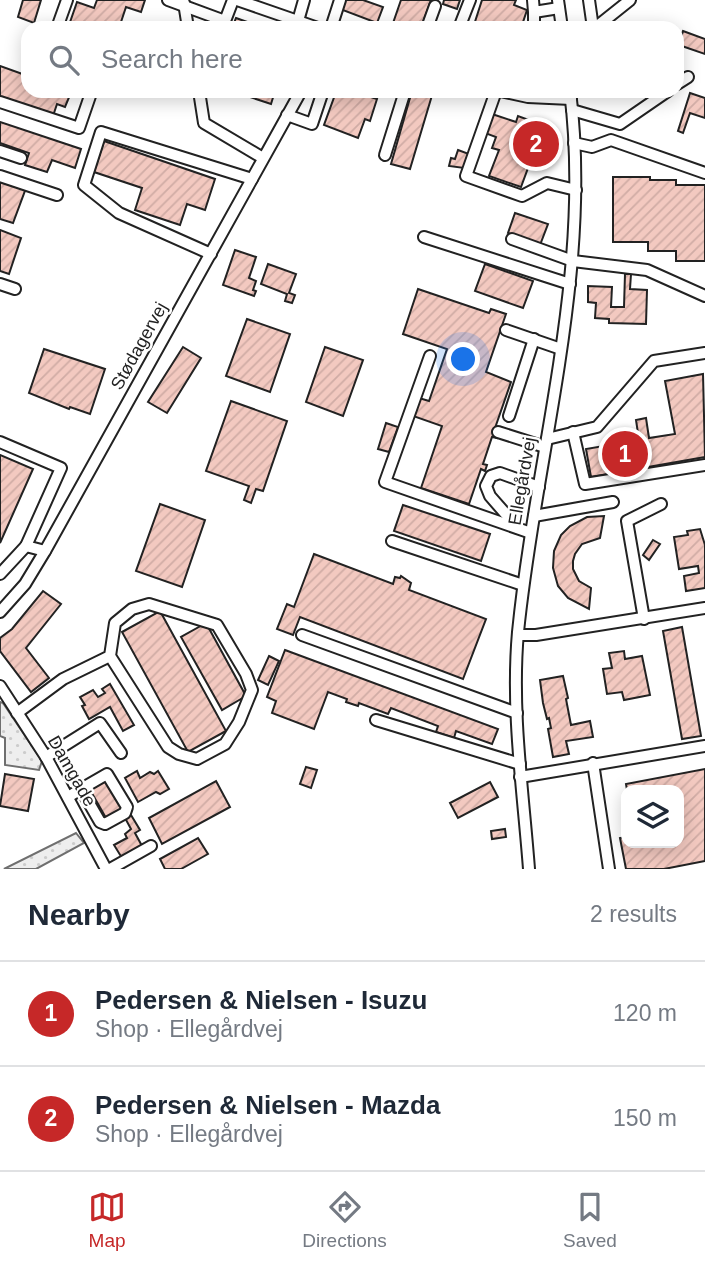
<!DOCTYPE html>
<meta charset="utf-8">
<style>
body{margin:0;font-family:Arial,sans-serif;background:#f2f2f3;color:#1f2937}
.controls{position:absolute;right:21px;bottom:21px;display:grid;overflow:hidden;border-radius:14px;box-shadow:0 4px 18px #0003}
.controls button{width:63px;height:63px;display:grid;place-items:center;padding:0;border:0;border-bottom:2px solid #e0e1e3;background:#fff;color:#1f2937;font:35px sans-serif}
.you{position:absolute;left:464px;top:360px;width:24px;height:24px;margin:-18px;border:5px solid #fff;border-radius:50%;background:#1a73e8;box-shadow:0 0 0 10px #1a73e833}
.badge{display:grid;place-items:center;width:46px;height:46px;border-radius:50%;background:#c62828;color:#fff;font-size:23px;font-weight:700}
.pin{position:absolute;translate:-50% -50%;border:4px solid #fff;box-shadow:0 2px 7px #0006}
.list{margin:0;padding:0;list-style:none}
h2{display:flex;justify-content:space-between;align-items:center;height:91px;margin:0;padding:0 28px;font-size:30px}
h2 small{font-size:23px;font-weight:400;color:#747a83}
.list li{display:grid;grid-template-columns:46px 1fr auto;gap:21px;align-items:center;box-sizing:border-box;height:105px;padding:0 28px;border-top:2px solid #e0e1e3}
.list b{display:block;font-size:26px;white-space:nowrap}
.list p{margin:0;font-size:23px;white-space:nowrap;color:#747a83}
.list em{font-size:23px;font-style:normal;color:#747a83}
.icon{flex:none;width:38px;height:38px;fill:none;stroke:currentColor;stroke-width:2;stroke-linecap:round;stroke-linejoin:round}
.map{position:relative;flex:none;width:705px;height:869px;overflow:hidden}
.search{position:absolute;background:#fff;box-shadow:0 4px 18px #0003;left:21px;right:21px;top:21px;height:77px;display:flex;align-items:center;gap:18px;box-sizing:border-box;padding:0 24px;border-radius:21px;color:#747a83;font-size:26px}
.sheet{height:301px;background:#fff}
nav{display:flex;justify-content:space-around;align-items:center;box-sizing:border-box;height:98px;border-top:2px solid #e0e1e3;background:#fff;font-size:19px;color:#747a83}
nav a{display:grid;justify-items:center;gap:4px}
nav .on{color:#c62828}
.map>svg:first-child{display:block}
.grass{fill:url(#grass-dots);stroke:#6f6f6f;stroke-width:2}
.building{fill:url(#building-hatch);stroke:#222;stroke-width:2}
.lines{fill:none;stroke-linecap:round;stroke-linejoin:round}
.minor-casing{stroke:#222;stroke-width:14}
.minor{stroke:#fff;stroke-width:10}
.labels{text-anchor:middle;stroke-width:5;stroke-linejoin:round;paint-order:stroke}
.street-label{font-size:18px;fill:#222;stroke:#fff}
</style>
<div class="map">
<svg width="705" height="869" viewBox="0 0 705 869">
<defs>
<pattern id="grass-dots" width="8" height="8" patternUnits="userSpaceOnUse" patternTransform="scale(1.75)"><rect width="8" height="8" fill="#eee"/><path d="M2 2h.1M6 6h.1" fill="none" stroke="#ccc" stroke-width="1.8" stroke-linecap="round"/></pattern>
<pattern id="building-hatch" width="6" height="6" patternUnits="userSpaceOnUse" patternTransform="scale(1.75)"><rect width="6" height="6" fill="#f3c9c0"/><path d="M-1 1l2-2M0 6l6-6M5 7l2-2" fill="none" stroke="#d0aca5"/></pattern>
</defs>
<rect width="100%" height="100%" fill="#fff"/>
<g class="grass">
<path d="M0,702l3,1 39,58 -3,9 -34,-5v-27l-5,-2z"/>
<path d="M76,833l8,10 -48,26h-32z"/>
</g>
<g class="building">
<path d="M23,0h18l-7,23 -16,-6z"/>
<path d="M97,0h48l-4,12 -15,-5 -7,21 -19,-3 -1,3h-31l9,-26 17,6z"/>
<path d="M343,0h20l20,7 -6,16 -37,-14z"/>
<path d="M401,0h30l-10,28 -29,-2z"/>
<path d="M444,0h16l-3,9 -14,-5z"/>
<path d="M482,0h34l-2,5 13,5 -6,18h-48z"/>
<path d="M236,18l28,10h-32z"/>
<path d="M683,31l22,8v15l-26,-9z"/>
<path d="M0,66l28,10v15h33l9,4 -5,12 -8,-3 -4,12 -53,-18z"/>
<path d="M218,91h57l-4,13 -30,-10 -8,2 -2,-4 -6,1z"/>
<path d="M334,91h39l-2,6 6,2 -7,22 -5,-2 -7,19 -34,-13 12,-33z"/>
<path d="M412,91l21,1 -23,77 -19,-5z"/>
<path d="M690,93l15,5v20l-15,-5 -7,20 -5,-2z"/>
<path d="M492,114l24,8 2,-6 30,11 -13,35 -4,-2 -10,27 -32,-11 10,-26 -7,-2 4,-11 -11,-4z"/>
<path d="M0,122l81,27 -6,19 -23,-8 -5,12 -22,-7 4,-12 -29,-10z"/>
<path d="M104,141l111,38 -10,31 -18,-6 -7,21 -45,-15 7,-22 -48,-16z"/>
<path d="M458,150l11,4 -5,14 -15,-2 2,-8 4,1z"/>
<path d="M613,177h37v3h26v5h29v76h-29v-10h-28v-9h-35z"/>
<path d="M0,179l26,9 -13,35 -13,-4z"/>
<path d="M515,213l33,11 -8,21 -32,-12z"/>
<path d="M0,230l21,8 -12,36 -9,-3z"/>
<path d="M235,250l21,7 -7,21 7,3 -3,9 3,1 -2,5 -31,-11z"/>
<path d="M268,264l28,10 -7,19 6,2 -3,8 -7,-2 2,-7 -26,-10z"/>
<path d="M485,264l48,17 -10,27 -48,-17z"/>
<path d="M625,274h6l-1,15 17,1 -1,34 -37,-1v-4l-14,-1 1,-15 -8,-1v-16l24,1 -1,20h13z"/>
<path d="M418,289l71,24 2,-4 15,5 -20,58 25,10 -17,49 4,2 -1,5 -5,-1 -9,27 4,1 -2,6 -4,-2 -12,35 -48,-16 21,-62 -29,-10 6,-18 10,3 18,-52 -44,-15z"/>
<path d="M247,319l43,15 -20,58 -44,-16z"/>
<path d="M183,347l18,11 -34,55 -19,-11z"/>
<path d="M325,347l38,13 -20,56 -37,-14z"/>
<path d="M44,349l61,20 -15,45 -20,-7 -1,2 -40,-16z"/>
<path d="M703,374l2,83 -114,20 -5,-28 53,-9 -3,-20 10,-2 3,20 26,-4 -10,-53z"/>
<path d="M231,401l56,20 -24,70 -7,-2 -5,14 -7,-3 5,-14 -43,-15z"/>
<path d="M386,423l12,4 -9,25 -11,-3z"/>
<path d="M0,455l33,14 -33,74z"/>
<path d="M160,504l45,16 -23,67 -46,-16z"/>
<path d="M403,505l87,29 -9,27 -87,-30z"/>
<path d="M604,516l-4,22 -18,6 -7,10 -2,7v8l6,12 12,7 -2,21 -21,-11 -10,-12 -5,-18 1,-17 7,-16 9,-9 17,-9z"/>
<path d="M700,529l5,16v43l-19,3 -2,-15 15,-3 -1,-7 -19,3 -5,-32 14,-2 -1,-4z"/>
<path d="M653,540l7,4 -11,16 -6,-5z"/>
<path d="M314,554l79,30 2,-7 5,1 1,-2 10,7 -2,7 77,29 -23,60 -163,-62 -7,18 -16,-6 10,-25 7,3z"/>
<path d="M43,591l18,13 -35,44 23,30 -18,14 -31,-41v-13l12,-9z"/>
<path d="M160,611l66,120 -38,21 -66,-120z"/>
<path d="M206,623l40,73 -24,14 -41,-73z"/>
<path d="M682,627l19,109 -19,3 -19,-108z"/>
<path d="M285,650l213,79 -6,15 -36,-13 -2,7 -18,-6 2,-6 -47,-18 -3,6 -29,-11 -1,3 -12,-4 1,-3 -19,-7 -14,37 -42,-16 4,-12 -9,-4z"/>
<path d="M624,651l1,8 17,-3 8,39 -26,5 -2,-8 -15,2 -4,-25 9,-1 -3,-15z"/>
<path d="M269,656l10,5 -11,24 -10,-5z"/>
<path d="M563,676l5,22 -2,1 5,26 19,-4 3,16 -27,4 3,13 -16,3 -5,-28 3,-1 -2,-10 -2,1 -4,-16 -3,-23z"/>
<path d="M110,684l24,41 -11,6 -13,-24 -21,12 -7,-13 3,-1 -5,-8 13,-7 5,7 7,-4 -3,-4z"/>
<path d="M306,767l11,3 -6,18 -11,-4z"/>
<path d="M705,769v92l-41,8h-38l-6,-31 6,-1v6h53v-53h-52l-1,-6z"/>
<path d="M137,771l3,7 10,-6 4,2 4,-3 11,18 -9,5 -4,-2 -18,10 -13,-24z"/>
<path d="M5,774l29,5 -6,32 -28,-5z"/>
<path d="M105,778l17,30 -16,10 -17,-30z"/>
<path d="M216,781l14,26 -68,37 -13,-26z"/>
<path d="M490,782l8,15 -40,21 -8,-15z"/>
<path d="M131,815l9,15 -5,3 7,13 -20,12 -8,-13 13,-7 -2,-4 6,-5 -6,-11z"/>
<path d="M505,829l1,8 -14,2 -1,-8z"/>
<path d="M198,838l10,16 -27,15h-16l-5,-10z"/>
</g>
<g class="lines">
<g class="minor-casing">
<g id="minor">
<path d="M168,0l57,21 8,-21"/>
<path d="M237,0l81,28"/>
<path d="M533,0l1,12 25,-4"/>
<path d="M558,0l4,28"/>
<path d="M589,0l4,28"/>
<path d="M184,3l4,25"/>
<path d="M298,21l6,-21"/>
<path d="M57,28l10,-28"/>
<path d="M331,28l9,-28"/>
<path d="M427,28l8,-22"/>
<path d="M459,28l11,-28"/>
<path d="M534,28v-16"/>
<path d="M595,28l35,-28"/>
<path d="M677,84l11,-7"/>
<path d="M199,91l5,32 59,35"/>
<path d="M496,91l-30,85 56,20 25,-13 29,7"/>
<path d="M500,91l28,6 43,2"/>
<path d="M0,102l79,26 11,-32"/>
<path d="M572,110l48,14 48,-33"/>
<path d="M287,115l25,9 11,-33"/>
<path d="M574,143l18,4 19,-7 94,33"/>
<path d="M0,151l21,7"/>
<path d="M385,155l20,-64"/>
<path d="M0,176l57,19"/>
<path d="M424,237l146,47"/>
<path d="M512,239l61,22 74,9 58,26"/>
<path d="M211,254l-92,-41 -35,-28 17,-53 151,47"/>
<path d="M0,284l15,5"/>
<path d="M506,330l55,19"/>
<path d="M430,356l-45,126 146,51"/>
<path d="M509,416l25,-77"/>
<path d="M498,432l47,15"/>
<path d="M573,432l12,52 120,-19"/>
<path d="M547,439l50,-12 57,-66 51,-8"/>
<path d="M0,442l61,26 -35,78"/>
<path d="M534,516l79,-14"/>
<path d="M518,528l-28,-32 -4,-10 5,-10 9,-3 39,14"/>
<path d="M392,541l131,44"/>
<path d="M0,574l26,-28 19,5"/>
<path d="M0,612l25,-28 20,-33 256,-460"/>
<path d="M644,619l-17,-98 34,-17"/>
<path d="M302,635l215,78"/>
<path d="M518,635h18l169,-27"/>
<path d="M0,686l46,71 60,112"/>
<path d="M17,713l46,-34 47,-23 58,91 11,7 18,5 28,-15 14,-22 13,-32 -6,-16 -29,-49 -68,-21 -17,5 -17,14 -5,33"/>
<path d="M376,720l144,44"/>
<path d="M46,757l54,-34 21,30"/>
<path d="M593,763l16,106"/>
<path d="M520,777l185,-31"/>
<path d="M68,797l13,-8 19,33 5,2 20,-11 2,-6 -20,-33 -26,15"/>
<path d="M110,869l41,-23"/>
<path d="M529,869c-6,-79 -18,-158 -11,-237 18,-180 75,-359 52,-541"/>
</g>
</g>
<use href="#minor" class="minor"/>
</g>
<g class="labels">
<g class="street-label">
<text transform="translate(139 346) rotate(-61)" y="6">Stødagervej</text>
<text transform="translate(522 481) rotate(-80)" y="6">Ellegårdvej</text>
<text transform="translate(72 771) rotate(60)" y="6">Damgade</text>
</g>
</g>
</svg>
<div class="controls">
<button><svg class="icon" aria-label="layers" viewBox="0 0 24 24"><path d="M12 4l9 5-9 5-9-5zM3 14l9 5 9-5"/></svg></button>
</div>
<div class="you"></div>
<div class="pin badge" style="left:625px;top:454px">1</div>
<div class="pin badge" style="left:536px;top:144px">2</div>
<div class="search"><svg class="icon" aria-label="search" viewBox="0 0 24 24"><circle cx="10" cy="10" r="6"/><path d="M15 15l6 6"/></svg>Search here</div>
</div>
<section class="sheet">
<h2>Nearby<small>2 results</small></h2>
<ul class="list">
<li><span class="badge">1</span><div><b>Pedersen &amp; Nielsen - Isuzu</b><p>Shop · Ellegårdvej</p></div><em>120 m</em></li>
<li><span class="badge">2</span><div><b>Pedersen &amp; Nielsen - Mazda</b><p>Shop · Ellegårdvej</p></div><em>150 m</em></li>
</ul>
</section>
<nav>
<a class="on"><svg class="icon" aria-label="map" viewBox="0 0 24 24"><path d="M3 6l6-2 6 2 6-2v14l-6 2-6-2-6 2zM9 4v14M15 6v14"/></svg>Map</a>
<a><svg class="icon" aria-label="directions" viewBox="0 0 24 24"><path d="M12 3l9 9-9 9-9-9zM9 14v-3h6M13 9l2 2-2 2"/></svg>Directions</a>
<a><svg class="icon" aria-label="saved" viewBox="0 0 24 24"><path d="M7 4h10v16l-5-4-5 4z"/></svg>Saved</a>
</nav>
